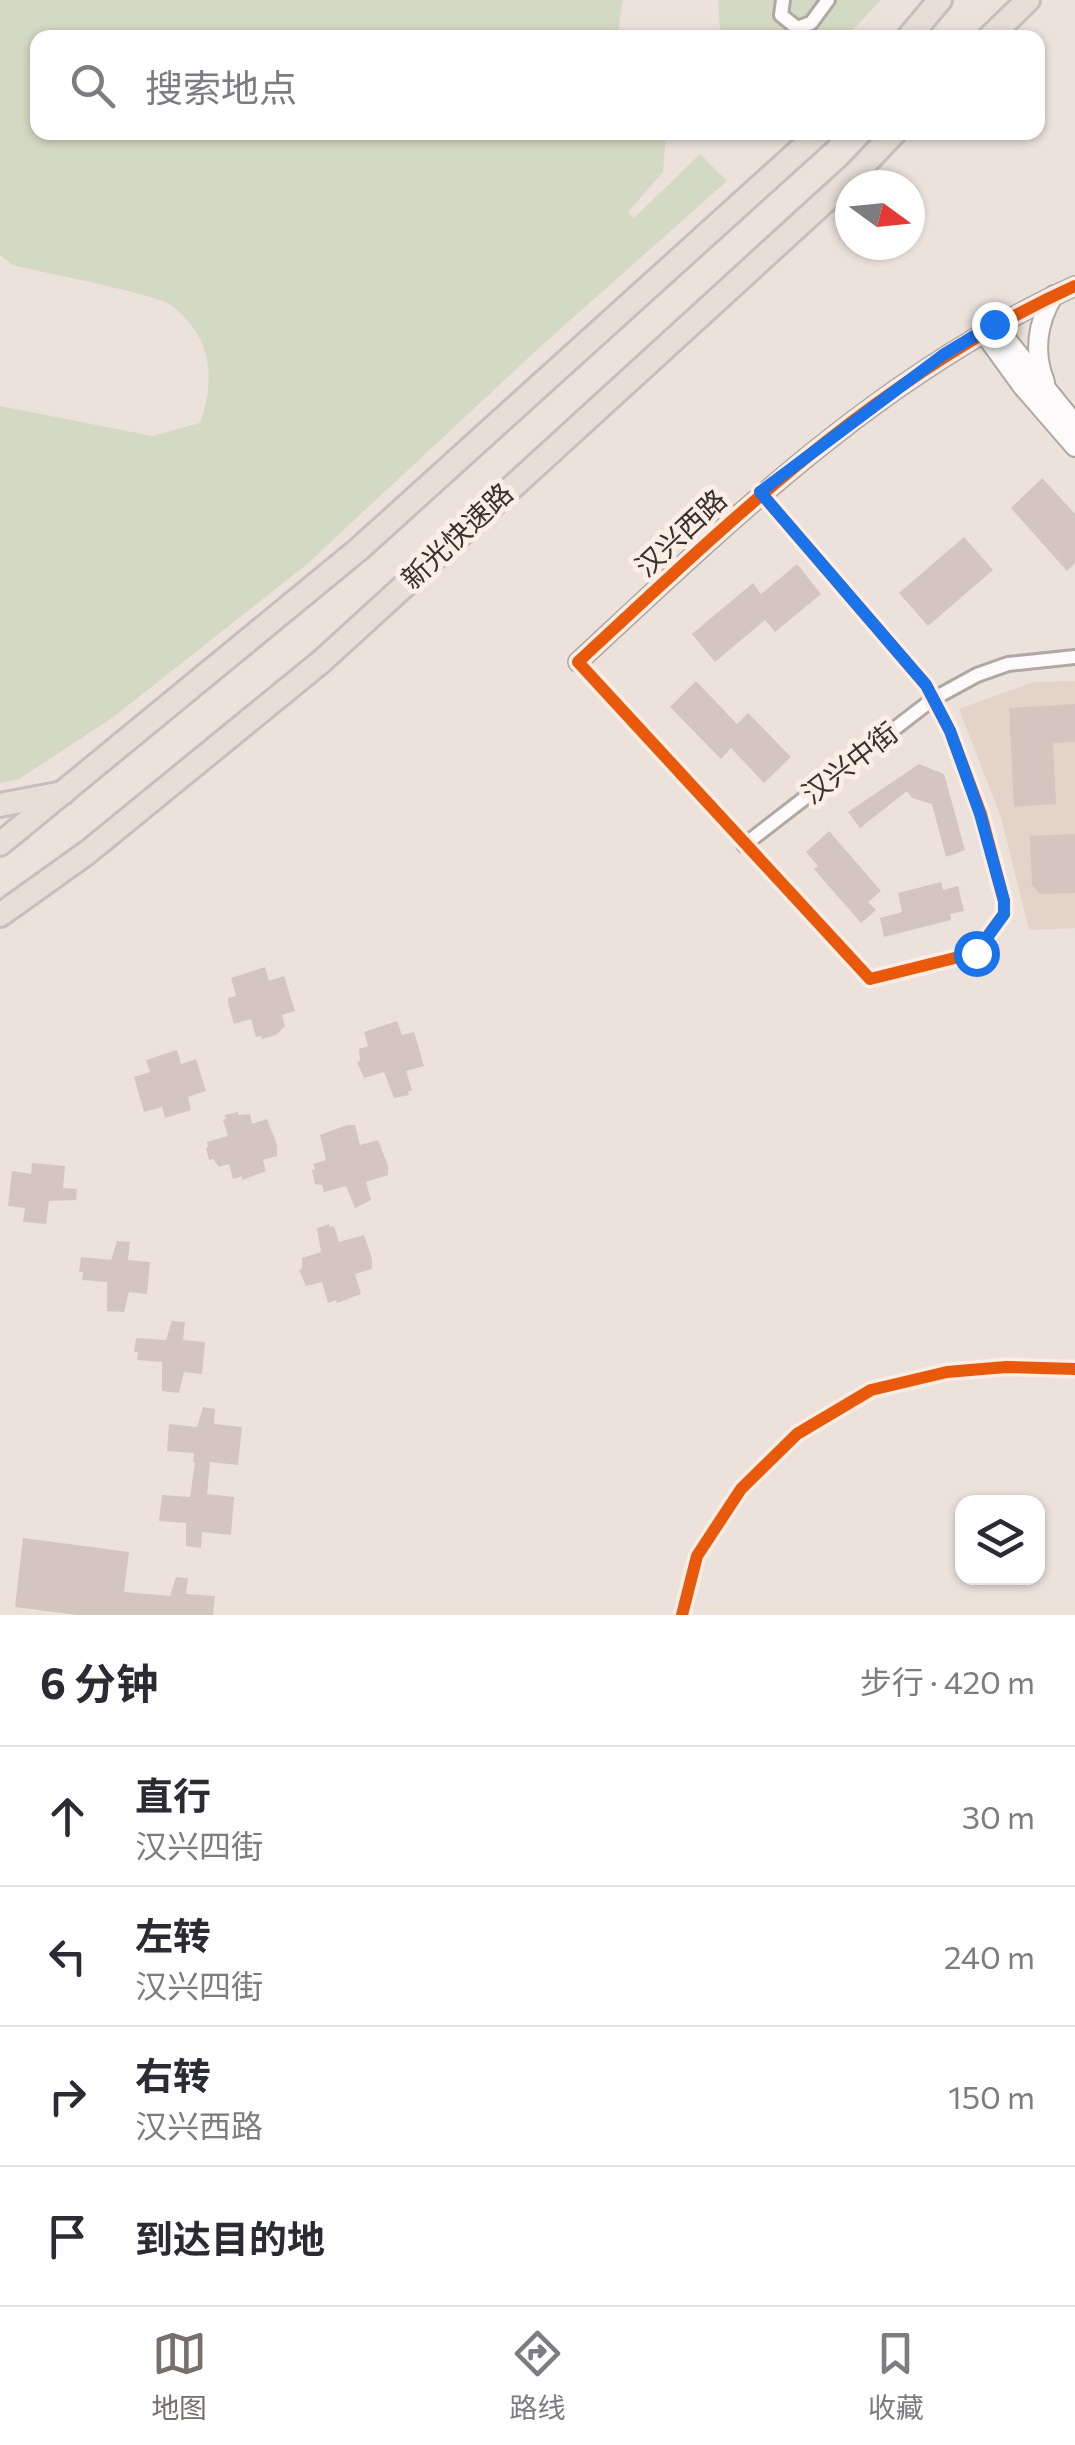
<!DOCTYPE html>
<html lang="zh">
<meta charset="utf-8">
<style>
body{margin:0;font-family:Commissioner,"Noto Sans SC",sans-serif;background:#f7f7f7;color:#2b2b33}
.controls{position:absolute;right:30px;bottom:30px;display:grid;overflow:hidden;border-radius:20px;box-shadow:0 2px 8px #0004}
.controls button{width:90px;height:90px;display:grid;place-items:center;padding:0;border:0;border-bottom:2px solid #e1e1e2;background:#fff;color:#2b2b33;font:50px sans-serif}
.compass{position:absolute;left:835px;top:170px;width:90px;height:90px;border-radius:50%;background:#fff;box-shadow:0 2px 8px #0004;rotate:105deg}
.stop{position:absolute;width:30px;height:30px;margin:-22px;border:8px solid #1a73e8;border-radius:50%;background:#fff}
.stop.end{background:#1a73e8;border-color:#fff;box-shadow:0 2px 10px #0008}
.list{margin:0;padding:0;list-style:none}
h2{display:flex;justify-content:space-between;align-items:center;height:130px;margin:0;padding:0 40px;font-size:42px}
h2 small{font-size:32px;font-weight:400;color:#7c7c81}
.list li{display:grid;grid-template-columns:65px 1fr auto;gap:30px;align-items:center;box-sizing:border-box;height:140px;padding:0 40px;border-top:2px solid #e1e1e2}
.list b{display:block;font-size:38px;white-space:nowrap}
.list p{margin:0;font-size:32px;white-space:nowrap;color:#7c7c81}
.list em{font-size:32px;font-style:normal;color:#7c7c81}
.icon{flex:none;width:55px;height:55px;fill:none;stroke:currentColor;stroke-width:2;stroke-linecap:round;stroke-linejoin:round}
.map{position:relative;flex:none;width:1075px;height:1615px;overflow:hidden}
.search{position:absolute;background:#fff;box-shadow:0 2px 8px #0004;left:30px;right:30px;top:30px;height:110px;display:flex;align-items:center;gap:25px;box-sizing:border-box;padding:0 35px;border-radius:20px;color:#7c7c81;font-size:38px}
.sheet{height:690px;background:#fff}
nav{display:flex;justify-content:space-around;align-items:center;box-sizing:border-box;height:140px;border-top:2px solid #e1e1e2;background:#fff;font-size:28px;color:#7c7c81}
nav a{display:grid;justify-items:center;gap:5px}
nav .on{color:#776f6a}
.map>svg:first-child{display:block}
.commercial{fill:#e3d3c9}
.green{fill:#d4d9c3}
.building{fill:#d4c6be}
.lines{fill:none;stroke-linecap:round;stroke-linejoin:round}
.street-casing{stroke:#b0a8a3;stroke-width:18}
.secondary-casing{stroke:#b0a8a3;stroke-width:22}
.highway-casing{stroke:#c5c0bd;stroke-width:28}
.street{stroke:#fcfafa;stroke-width:12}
.secondary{stroke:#fcfafa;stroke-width:18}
.highway{stroke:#e8ded7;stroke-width:22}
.cycleway-casing{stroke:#fcede5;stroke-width:19}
.cycleway{stroke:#e8590c;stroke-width:12}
.route{stroke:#1a73e8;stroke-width:12}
.labels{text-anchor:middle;stroke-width:10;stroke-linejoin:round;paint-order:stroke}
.street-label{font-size:28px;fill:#38312d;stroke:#fcede5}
</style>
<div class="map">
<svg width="1075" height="1615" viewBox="0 0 1075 1615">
<rect width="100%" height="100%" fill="#ece1db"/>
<path class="commercial" d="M1075,681v247l-46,2 -28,-113 -42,-108 74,-27z"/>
<g class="green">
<path d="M0,0h623l-6,37 -579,1v94l628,1 -3,39 -35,40 6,6 66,-64 27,27 -186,165 -235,219 -194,153 -93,61 -19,4v-377l152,30 48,-13c16,-46 12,-86 -29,-118 -14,-11 -132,-33 -158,-40l-13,-10z"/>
<path d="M718,0h163l-36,38 -120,-1 -5,-8z"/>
</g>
<g class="building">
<path d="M1042,478l33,36v49l-8,8 -56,-63z"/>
<path d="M964,537l29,33 -65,56 -29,-33z"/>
<path d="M797,564l24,30 -46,38 -10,-12 -50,42 -23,-28 61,-51 8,11z"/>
<path d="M696,681l41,43 11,-11 43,44 -27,26 -33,-35 -10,11 -51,-52z"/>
<path d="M1075,704v38l-22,1 3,61 -42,3 -5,-99z"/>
<path d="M919,764l25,10 21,76 -19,7 -14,-53 -20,-6 -5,-7 -47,37 -12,-16z"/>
<path d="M829,831l52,60 -13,11 8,8 -15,13 -47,-54 4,-3 -12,-14z"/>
<path d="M1075,834v59l-35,1 -8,-9 -2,-49z"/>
<path d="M941,882l2,8 15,-4 6,25 -14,3 1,6 -67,17 -4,-19 22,-6 -4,-19z"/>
<path d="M265,967l4,14 15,-5 11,35 -13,4 3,11 -9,9 -14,4 -1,-3 -5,1 -5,-18 -17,5 -6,-21v-5l8,-2 -5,-18z"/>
<path d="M397,1021l5,14 12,-3 10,34 -18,5 6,19 -4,2 1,3 -15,3 -10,-26 -20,6 -7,-16 3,-1 -1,-12 9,-3 -4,-14z"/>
<path d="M177,1050l4,14 15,-5 10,32 -18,6 3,13 -26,8 -3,-11 -18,5 -10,-35 16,-5 -4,-12z"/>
<path d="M238,1112v3l12,-1 2,10 15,-5 10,26v11l-14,4 3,11 -24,9v-4l-9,3 -4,-15 -10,3 -6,-8 -4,1 -3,-12 2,-1 -1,-5 21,-6 -5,-16 3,-1 -1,-4z"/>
<path d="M347,1125h8l5,20 18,-5 10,26v9l-22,7 5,18 -16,8 -9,-22 -22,6 -2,-7 -7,-1 -3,-14 3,-1 -2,-5 13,-4 -6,-25z"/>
<path d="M32,1163l33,3 -2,22 14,1 -1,11 -27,1 -3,23 -23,-2 2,-14 -17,-2 4,-35 19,3z"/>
<path d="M329,1224l1,3 4,-1 5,16 25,-7 8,24v10l-17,5 6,20 -24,9 -1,-3 -8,3 -6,-21 -16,4 -7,-16 3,-1v-11l19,-6 -4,-24z"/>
<path d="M117,1241l13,1 -2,18 22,2 -3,32 -18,-2 -5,20 -17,-1v-29l-25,-2 1,-8h-4l2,-15 30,3z"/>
<path d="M172,1321l13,1 -2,18 22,2 -3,32 -18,-2 -5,21 -17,-2v-29l-25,-2 1,-8h-4l2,-14 30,2z"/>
<path d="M203,1407l12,2 -1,15 28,3 -4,38 -28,-3 -3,32 27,3 -3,38 -29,-3 -1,16 -15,-2v-23l-27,-2 3,-26 28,2 5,-34 -2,-1 1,-9 -27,-2 2,-27 28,3z"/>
<path d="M23,1538l106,14 -5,40 46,4 6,-19 12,1 -2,16 29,2 -2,19h-135l-63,-8z"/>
</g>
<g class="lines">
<g class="street-casing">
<g id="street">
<path d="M783,0l-2,15 16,13 14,-5 17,-23"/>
<path d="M578,662l292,317 105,-26 29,-39v-13l-23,-87 -31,-83 -24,-46 -166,-193"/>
<path d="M744,845l189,-146 44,-24 31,-11 67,-7"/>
<path d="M682,1615l15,-59 44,-67 56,-55 74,-44 76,-18 59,-5 69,2"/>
</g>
</g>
<g class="secondary-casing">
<g id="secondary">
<path d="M995,325l80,99"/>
<path d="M983,332l39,54 53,61"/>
<path d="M1045,382c-12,-29 -8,-60 9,-87"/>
<path d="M578,662c153,-142 304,-289 497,-376"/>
</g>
</g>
<g class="highway-casing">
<g id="highway">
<path d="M908,38l32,-38"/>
<path d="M989,38l39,-38"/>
<path d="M0,805l63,-12"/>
<path d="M0,844l359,-295 461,-417"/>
<path d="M0,915l88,-63 234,-191 535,-489 38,-40"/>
</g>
</g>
<use href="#street" class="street"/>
<use href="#secondary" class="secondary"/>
<use href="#highway" class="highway"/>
<g class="cycleway-casing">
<g id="cycleway">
<path d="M760,492l166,193 24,46 31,83 23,87v13l-29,39 -105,26 -292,-317c153,-142 304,-289 497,-376"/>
<path d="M682,1615l15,-59 44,-67 56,-55 74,-44 76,-18 59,-5 69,2"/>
</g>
</g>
<use href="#cycleway" class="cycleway"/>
</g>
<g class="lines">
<path class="route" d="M976,953l28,-39v-13l-24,-87 -30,-83 -24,-46 -166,-193 183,-137 51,-31"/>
</g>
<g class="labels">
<g class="street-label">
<text transform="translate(681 533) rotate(-43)" y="10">汉兴西路</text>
<text transform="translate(457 536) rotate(-43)" y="10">新光快速路</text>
<text transform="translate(850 763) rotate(-38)" y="10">汉兴中街</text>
</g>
</g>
</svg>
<div class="controls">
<button><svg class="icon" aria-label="layers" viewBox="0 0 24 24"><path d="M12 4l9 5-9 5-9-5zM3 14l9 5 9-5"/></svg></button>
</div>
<svg class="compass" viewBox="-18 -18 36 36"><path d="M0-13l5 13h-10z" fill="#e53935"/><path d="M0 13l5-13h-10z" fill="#7c7c81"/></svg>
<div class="stop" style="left:976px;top:953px"></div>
<div class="stop end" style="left:994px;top:324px"></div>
<div class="search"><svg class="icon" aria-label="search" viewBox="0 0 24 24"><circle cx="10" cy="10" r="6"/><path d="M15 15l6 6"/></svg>搜索地点</div>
</div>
<section class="sheet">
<h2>6 分钟<small>步行 · 420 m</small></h2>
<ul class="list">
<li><svg class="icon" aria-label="ahead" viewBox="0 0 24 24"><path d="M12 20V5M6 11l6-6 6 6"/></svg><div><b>直行</b><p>汉兴四街</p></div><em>30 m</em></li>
<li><svg class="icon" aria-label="left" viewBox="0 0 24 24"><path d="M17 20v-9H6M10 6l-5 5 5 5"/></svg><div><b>左转</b><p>汉兴四街</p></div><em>240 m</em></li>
<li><svg class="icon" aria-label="right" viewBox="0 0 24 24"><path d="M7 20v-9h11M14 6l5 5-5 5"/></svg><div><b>右转</b><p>汉兴西路</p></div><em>150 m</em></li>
<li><svg class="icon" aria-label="arrive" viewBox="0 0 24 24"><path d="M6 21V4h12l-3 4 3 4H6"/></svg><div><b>到达目的地</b></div></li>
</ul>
</section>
<nav>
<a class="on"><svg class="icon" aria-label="map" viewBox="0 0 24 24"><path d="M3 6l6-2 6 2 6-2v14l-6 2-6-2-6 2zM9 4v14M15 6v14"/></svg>地图</a>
<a><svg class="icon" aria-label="directions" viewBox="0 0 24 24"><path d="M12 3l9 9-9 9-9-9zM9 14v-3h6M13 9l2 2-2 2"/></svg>路线</a>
<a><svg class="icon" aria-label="saved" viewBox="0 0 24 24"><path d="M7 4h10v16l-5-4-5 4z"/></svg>收藏</a>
</nav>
